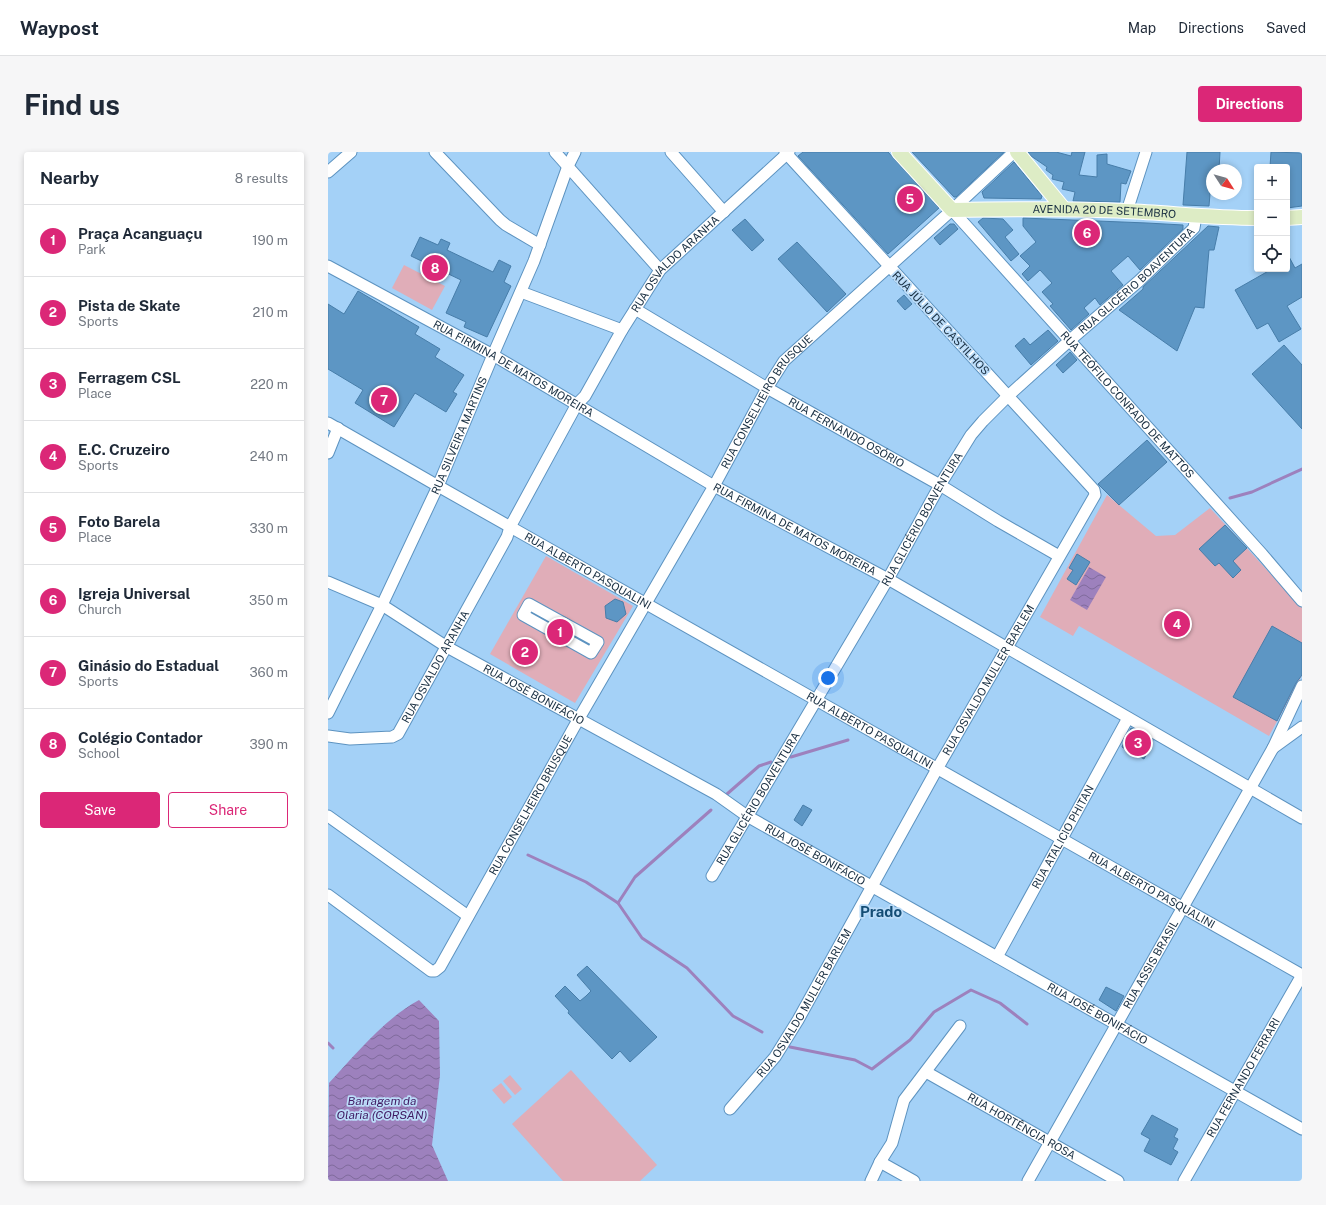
<!DOCTYPE html>
<meta charset="utf-8">
<style>
body{margin:0;font-family:"Public Sans",sans-serif;background:#f6f6f7;color:#1f2937}
.controls{position:absolute;right:12px;top:12px;display:grid;overflow:hidden;border-radius:4px;box-shadow:0 2px 6px #0003}
.controls button{width:36px;height:36px;display:grid;place-items:center;padding:0;border:0;border-bottom:1px solid #e0e1e3;background:#fff;color:#1f2937;font:20px sans-serif}
.compass{position:absolute;left:878px;top:12px;width:36px;height:36px;border-radius:50%;background:#fff;box-shadow:0 2px 6px #0003;rotate:126deg}
.you{position:absolute;left:500px;top:526px;width:14px;height:14px;margin:-10px;border:3px solid #fff;border-radius:50%;background:#1a73e8;box-shadow:0 0 0 6px #1a73e833}
.badge{display:grid;place-items:center;width:26px;height:26px;border-radius:50%;background:#db2777;color:#fff;font-size:13px;font-weight:700}
.pin{position:absolute;translate:-50% -50%;border:2px solid #fff;box-shadow:0 1px 4px #0006}
.list{margin:0;padding:0;list-style:none}
h2{display:flex;justify-content:space-between;align-items:center;height:52px;margin:0;padding:0 16px;font-size:17px}
h2 small{font-size:13px;font-weight:400;color:#747a83}
.list li{display:grid;grid-template-columns:26px 1fr auto;gap:12px;align-items:center;box-sizing:border-box;height:72px;padding:0 16px;border-top:1px solid #e0e1e3}
.list b{display:block;font-size:15px;white-space:nowrap}
.list p{margin:0;font-size:13px;white-space:nowrap;color:#747a83}
.list em{font-size:13px;font-style:normal;color:#747a83}
.actions{display:flex;gap:8px;padding:12px 16px}
.actions a{flex:1;padding:9px 0;border:1px solid #db2777;border-radius:4px;text-align:center;font-size:14px;color:#db2777}
.actions .main{background:#db2777;color:#fff}
.icon{flex:none;width:22px;height:22px;fill:none;stroke:currentColor;stroke-width:2;stroke-linecap:round;stroke-linejoin:round}
.map{position:relative;flex:none;width:974px;height:1029px;overflow:hidden;border-radius:4px}
header{display:flex;align-items:center;gap:24px;box-sizing:border-box;height:56px;padding:0 20px;background:#fff;border-bottom:1px solid #e0e1e3}
header strong{font-size:19px}
nav{display:flex;gap:22px;margin-inline-start:auto;font-size:14px}
.intro{display:flex;align-items:center;justify-content:space-between;box-sizing:border-box;height:96px;padding:0 24px}
h1{margin:0;font-size:28px}
.button{padding:10px 18px;border-radius:4px;background:#db2777;color:#fff;font-size:14px;font-weight:700}
main{display:flex;gap:24px;padding:0 24px}
aside{flex:1;background:#fff;border-radius:4px;box-shadow:0 2px 6px #0003}
.map>svg:first-child{display:block}
.park{fill:#e0adb8}
.water{fill:url(#water-waves)}
.lines{fill:none;stroke-linecap:round;stroke-linejoin:round}
.stream{stroke:#9d81bd;stroke-width:3}
.building{fill:#5d96c4;stroke:#477da9}
.minor-casing{stroke:#5d93c0;stroke-width:13}
.major-casing{stroke:#fff;stroke-width:16}
.minor{stroke:#fff;stroke-width:11}
.major{stroke:#ddecc5;stroke-width:14}
.labels{text-anchor:middle;stroke-width:3.5;stroke-linejoin:round;paint-order:stroke}
.street-label{font-size:11px;fill:#182e41;stroke:#bbdcf9}
.water-label{font-size:12px;font-style:italic;fill:#401a62;stroke:#bbdcf9}
.district-label{font-size:15px;font-weight:bold;fill:#144d75;stroke:#bbdcf9}
</style>
<header>
<strong>Waypost</strong>
<nav><a>Map</a><a>Directions</a><a>Saved</a></nav>
</header>
<div class="intro"><h1>Find us</h1><a class="button">Directions</a></div>
<main>
<aside>
<h2>Nearby<small>8 results</small></h2>
<ul class="list">
<li><span class="badge">1</span><div><b>Praça Acanguaçu</b><p>Park</p></div><em>190 m</em></li>
<li><span class="badge">2</span><div><b>Pista de Skate</b><p>Sports</p></div><em>210 m</em></li>
<li><span class="badge">3</span><div><b>Ferragem CSL</b><p>Place</p></div><em>220 m</em></li>
<li><span class="badge">4</span><div><b>E.C. Cruzeiro</b><p>Sports</p></div><em>240 m</em></li>
<li><span class="badge">5</span><div><b>Foto Barela</b><p>Place</p></div><em>330 m</em></li>
<li><span class="badge">6</span><div><b>Igreja Universal</b><p>Church</p></div><em>350 m</em></li>
<li><span class="badge">7</span><div><b>Ginásio do Estadual</b><p>Sports</p></div><em>360 m</em></li>
<li><span class="badge">8</span><div><b>Colégio Contador</b><p>School</p></div><em>390 m</em></li>
</ul>
<div class="actions"><a class="main">Save</a><a>Share</a></div>
</aside>
<div class="map">
<svg width="974" height="1029" viewBox="0 0 974 1029">
<defs>
<pattern id="water-waves" width="16" height="10" patternUnits="userSpaceOnUse"><rect width="16" height="10" fill="#9d81bd"/><path d="M0 5q4-4 8 0t8 0" fill="none" stroke="#7f6a9b"/></pattern>
</defs>
<rect width="100%" height="100%" fill="#a4d1f7"/>
<g class="park">
<path d="M76,113l41,21 -13,24 -40,-22z"/>
<path d="M779,343l49,41 19,-1 35,-27 92,100v67l-33,61 -190,-110 -6,10 -33,-19z"/>
<path d="M218,404l87,50 -58,97 -85,-49z"/>
<path d="M243,918l86,95 -17,16h-77l-51,-57z"/>
<path d="M182,923l12,14 -7,6 -12,-14z"/>
<path d="M173,931l11,14 -8,7 -12,-14z"/>
</g>
<g class="water">
<path d="M761,415l17,10 -19,33 -17,-10z"/>
<path d="M91,848l20,21 1,54 -8,70 16,36h-120l1,-98c28,-30 54,-63 90,-83z"/>
</g>
<g class="lines">
<g class="stream">
<path d="M902,346l22,-6 50,-23"/>
<path d="M463,605l57,-17"/>
<path d="M399,642l32,-28 12,-4"/>
<path d="M200,703l58,27 32,21 24,35 45,30 46,48 29,16"/>
<path d="M290,751l17,-26 76,-67"/>
<path d="M0,891l5,5"/>
<path d="M462,895l65,13 17,9 38,-29 24,-28 37,-22 29,13 27,21"/>
</g>
</g>
<g class="building">
<path d="M475,0h85l51,56 -51,46 -90,-98z"/>
<path d="M584,0h92l-48,45h-2z"/>
<path d="M700,0h28l15,4 1,-4h13l-6,23 18,2v-22l10,-1v10l24,7 -5,13 -5,-1 -1,19 -47,-1 2,-9 -13,-3 2,-7 -12,-3 1,-4 -7,-5 1,-3 -16,-11z"/>
<path d="M859,0h33l-1,18h-7l-3,36 -26,-1z"/>
<path d="M943,0l31,1v53l-15,2v-41h-17z"/>
<path d="M686,10l28,34 -1,3 -57,-1 -2,-6z"/>
<path d="M655,66l20,1 10,11 -8,7 14,17 -8,7 -33,-39z"/>
<path d="M695,66l124,5 36,2v4l-43,41 -12,-14 -17,15 12,14 -23,20 -5,-7 -11,10 5,6 -18,16 -21,-24 3,-2 -11,-12 10,-9 -12,-13 -12,11 -6,-7 8,-8 -10,-10 16,-14 -13,-16z"/>
<path d="M417,67l19,21 -12,11 -20,-21z"/>
<path d="M622,72h4l4,5 -18,16 -6,-7z"/>
<path d="M880,74l11,1 -5,23h-5l-5,58 -9,-1 -18,44 -58,-41 24,-21v-2z"/>
<path d="M92,85l18,8 3,-6 9,4 -3,7 46,22 6,-12 12,6 -7,16 7,4 -24,51 -23,-10 2,-5 -20,-9 15,-33 -50,-24z"/>
<path d="M469,90l49,52 -19,18 -49,-53z"/>
<path d="M959,101l8,15 7,-4v33l-15,9 14,23 -22,13 -11,-19 -11,6 -22,-39 37,-21h15z"/>
<path d="M30,139l61,36 -4,7 25,15 -5,8 29,18 -11,17 4,2 -11,18 -31,-19 -21,34 -39,-24 8,-13 -35,-21v-65l16,10z"/>
<path d="M576,143l8,9 -7,6 -8,-9z"/>
<path d="M720,178l10,11 -27,24 -16,-19 9,-8 6,7z"/>
<path d="M956,193l18,20v64l-50,-55z"/>
<path d="M742,200l7,8 -14,13 -7,-8z"/>
<path d="M819,288l20,22 -48,43 -21,-21z"/>
<path d="M897,373l22,23 -14,13 8,9 -8,8 -14,-15 -4,3 -16,-17z"/>
<path d="M749,402l13,8 -14,23 -9,-6 6,-9 -4,-2z"/>
<path d="M287,447l8,3 3,12 -9,8 -11,-4 -1,-12z"/>
<path d="M944,474l30,17v32l-6,8 -19,38 -44,-24z"/>
<path d="M803,576l22,12 -9,19 -22,-12z"/>
<path d="M475,653l9,5 -10,16 -8,-6z"/>
<path d="M259,814l70,71 -27,25 -10,-11 -8,8 -44,-46 1,-2 -14,-15 10,-10 15,15 6,-5 5,-5 -14,-16z"/>
<path d="M778,835l18,9 -8,15 -17,-11z"/>
<path d="M824,963l26,14 -4,8 4,2 -5,10 5,3 -7,13 -27,-14 6,-12 -9,-5z"/>
</g>
<g class="lines">
<g class="minor-casing">
<g id="minor">
<path d="M107,0l65,68 6,5 34,20"/>
<path d="M227,0l105,118"/>
<path d="M343,0l53,60"/>
<path d="M0,20l23,-20"/>
<path id="s1" d="M624,58l310,344 40,47"/>
<path d="M799,59l19,-59"/>
<path id="s2" d="M0,114l165,89 221,131 174,93 414,239"/>
<path d="M193,140l101,38"/>
<path id="s3" d="M307,157l132,79 173,97 58,36 61,35"/>
<path id="s4" d="M0,271l110,63 864,489"/>
<path d="M0,301l10,-25"/>
<path id="s5" d="M0,430l54,23 65,42 269,147 31,22 555,313"/>
<path d="M201,452l69,38 -7,11 -68,-38z"/>
<path id="s6" d="M0,561l54,-108 56,-119 55,-131 41,-94 34,-95 7,-14"/>
<path id="s7" d="M0,584l22,3 42,-2 6,-3 109,-197 3,-10 67,-123 8,-8 37,-66 38,-60 129,-118"/>
<path d="M945,596l29,-21"/>
<path d="M0,664l140,100"/>
<path id="s8" d="M384,724l176,-297 52,-94 31,-50 12,-14 25,-25 61,-55 70,-60 55,-53 2,-12"/>
<path id="s9" d="M0,743l103,76h4l5,-4 138,-247 136,-234 53,-98 17,-27 168,-151 62,-58"/>
<path id="s10" d="M669,805l131,-239"/>
<path id="s11" d="M598,920l192,109"/>
<path id="s12" d="M402,957l45,-52 23,-37 139,-251 158,-274 -1,-5 -309,-338"/>
<path d="M552,1010l34,19"/>
<path d="M543,1029l9,-19 12,-19 12,-43 56,-74"/>
<path id="s13" d="M700,1029l245,-433 29,-62"/>
<path id="s14" d="M856,1029l118,-206"/>
</g>
</g>
<g class="major-casing">
<g id="major">
<path id="s15" d="M571,0l53,58c58,-1 116,-2 174,1 44,2 87,7 131,7"/>
<path d="M689,0l46,56"/>
<path d="M959,66l15,-1"/>
</g>
</g>
<use href="#minor" class="minor"/>
<use href="#major" class="major"/>
</g>
<g class="labels">
<g class="street-label">
<text dy="4" stroke="none"><textPath href="#s15" startOffset="231">AVENIDA 20 DE SETEMBRO</textPath></text>
<text dy="4" stroke="none"><textPath href="#s7" startOffset="619">RUA OSVALDO ARANHA</textPath></text>
<text dy="4" stroke="none"><textPath href="#s8" startOffset="738">RUA GLICÉRIO BOAVENTURA</textPath></text>
<text transform="translate(613 171) rotate(47)" y="4">RUA JÚLIO DE CASTILHOS</text>
<text dy="4" stroke="none"><textPath href="#s2" startOffset="212">RUA FIRMINA DE MATOS MOREIRA</textPath></text>
<text dy="4" stroke="none"><textPath href="#s9" startOffset="792">RUA CONSELHEIRO BRUSQUE</textPath></text>
<text dy="4" stroke="none"><textPath href="#s1" startOffset="262">RUA TEÓFILO CONRADO DE MATTOS</textPath></text>
<text dy="4" stroke="none"><textPath href="#s3" startOffset="245">RUA FERNANDO OSÓRIO</textPath></text>
<text dy="4" stroke="none"><textPath href="#s6" startOffset="307">RUA SILVEIRA MARTINS</textPath></text>
<text dy="4" stroke="none"><textPath href="#s8" startOffset="414">RUA GLICÉRIO BOAVENTURA</textPath></text>
<text dy="4" stroke="none"><textPath href="#s2" startOffset="536">RUA FIRMINA DE MATOS MOREIRA</textPath></text>
<text dy="4" stroke="none"><textPath href="#s4" startOffset="299">RUA ALBERTO PASQUALINI</textPath></text>
<text dy="4" stroke="none"><textPath href="#s7" startOffset="148">RUA OSVALDO ARANHA</textPath></text>
<text dy="4" stroke="none"><textPath href="#s12" startOffset="502">RUA OSVALDO MULLER BARLEM</textPath></text>
<text dy="4" stroke="none"><textPath href="#s5" startOffset="235">RUA JOSÉ BONIFÁCIO</textPath></text>
<text dy="4" stroke="none"><textPath href="#s4" startOffset="623">RUA ALBERTO PASQUALINI</textPath></text>
<text dy="4" stroke="none"><textPath href="#s8" startOffset="90">RUA GLICÉRIO BOAVENTURA</textPath></text>
<text dy="4" stroke="none"><textPath href="#s9" startOffset="324">RUA CONSELHEIRO BRUSQUE</textPath></text>
<text dy="4" stroke="none"><textPath href="#s10" startOffset="137">RUA ATALICIO PHITAN</textPath></text>
<text dy="4" stroke="none"><textPath href="#s5" startOffset="559">RUA JOSÉ BONIFÁCIO</textPath></text>
<text dy="4" stroke="none"><textPath href="#s4" startOffset="947">RUA ALBERTO PASQUALINI</textPath></text>
<text dy="4" stroke="none"><textPath href="#s13" startOffset="249">RUA ASSIS BRASIL</textPath></text>
<text dy="4" stroke="none"><textPath href="#s12" startOffset="130">RUA OSVALDO MULLER BARLEM</textPath></text>
<text dy="4" stroke="none"><textPath href="#s5" startOffset="883">RUA JOSÉ BONIFÁCIO</textPath></text>
<text dy="4" stroke="none"><textPath href="#s14" startOffset="119">RUA FERNANDO FERRARI</textPath></text>
<text dy="4" stroke="none"><textPath href="#s11" startOffset="110">RUA HORTÊNCIA ROSA</textPath></text>
</g>
<g class="water-label">
<text x="54" y="953">Barragem da<tspan x="54" dy="14">Olaria (CORSAN)</tspan></text>
</g>
<g class="district-label">
<text x="553" y="765">Prado</text>
</g>
</g>
</svg>
<div class="controls">
<button>+</button>
<button>−</button>
<button><svg class="icon" aria-label="locate" viewBox="0 0 24 24"><circle cx="12" cy="12" r="6"/><path d="M12 2v4M12 18v4M2 12h4M18 12h4"/></svg></button>
</div>
<svg class="compass" viewBox="-18 -18 36 36"><path d="M0-13l5 13h-10z" fill="#e53935"/><path d="M0 13l5-13h-10z" fill="#747a83"/></svg>
<div class="you"></div>
<div class="pin badge" style="left:232px;top:480px">1</div>
<div class="pin badge" style="left:197px;top:500px">2</div>
<div class="pin badge" style="left:810px;top:591px">3</div>
<div class="pin badge" style="left:849px;top:472px">4</div>
<div class="pin badge" style="left:582px;top:47px">5</div>
<div class="pin badge" style="left:759px;top:81px">6</div>
<div class="pin badge" style="left:56px;top:248px">7</div>
<div class="pin badge" style="left:107px;top:116px">8</div>
</div>
</main>
